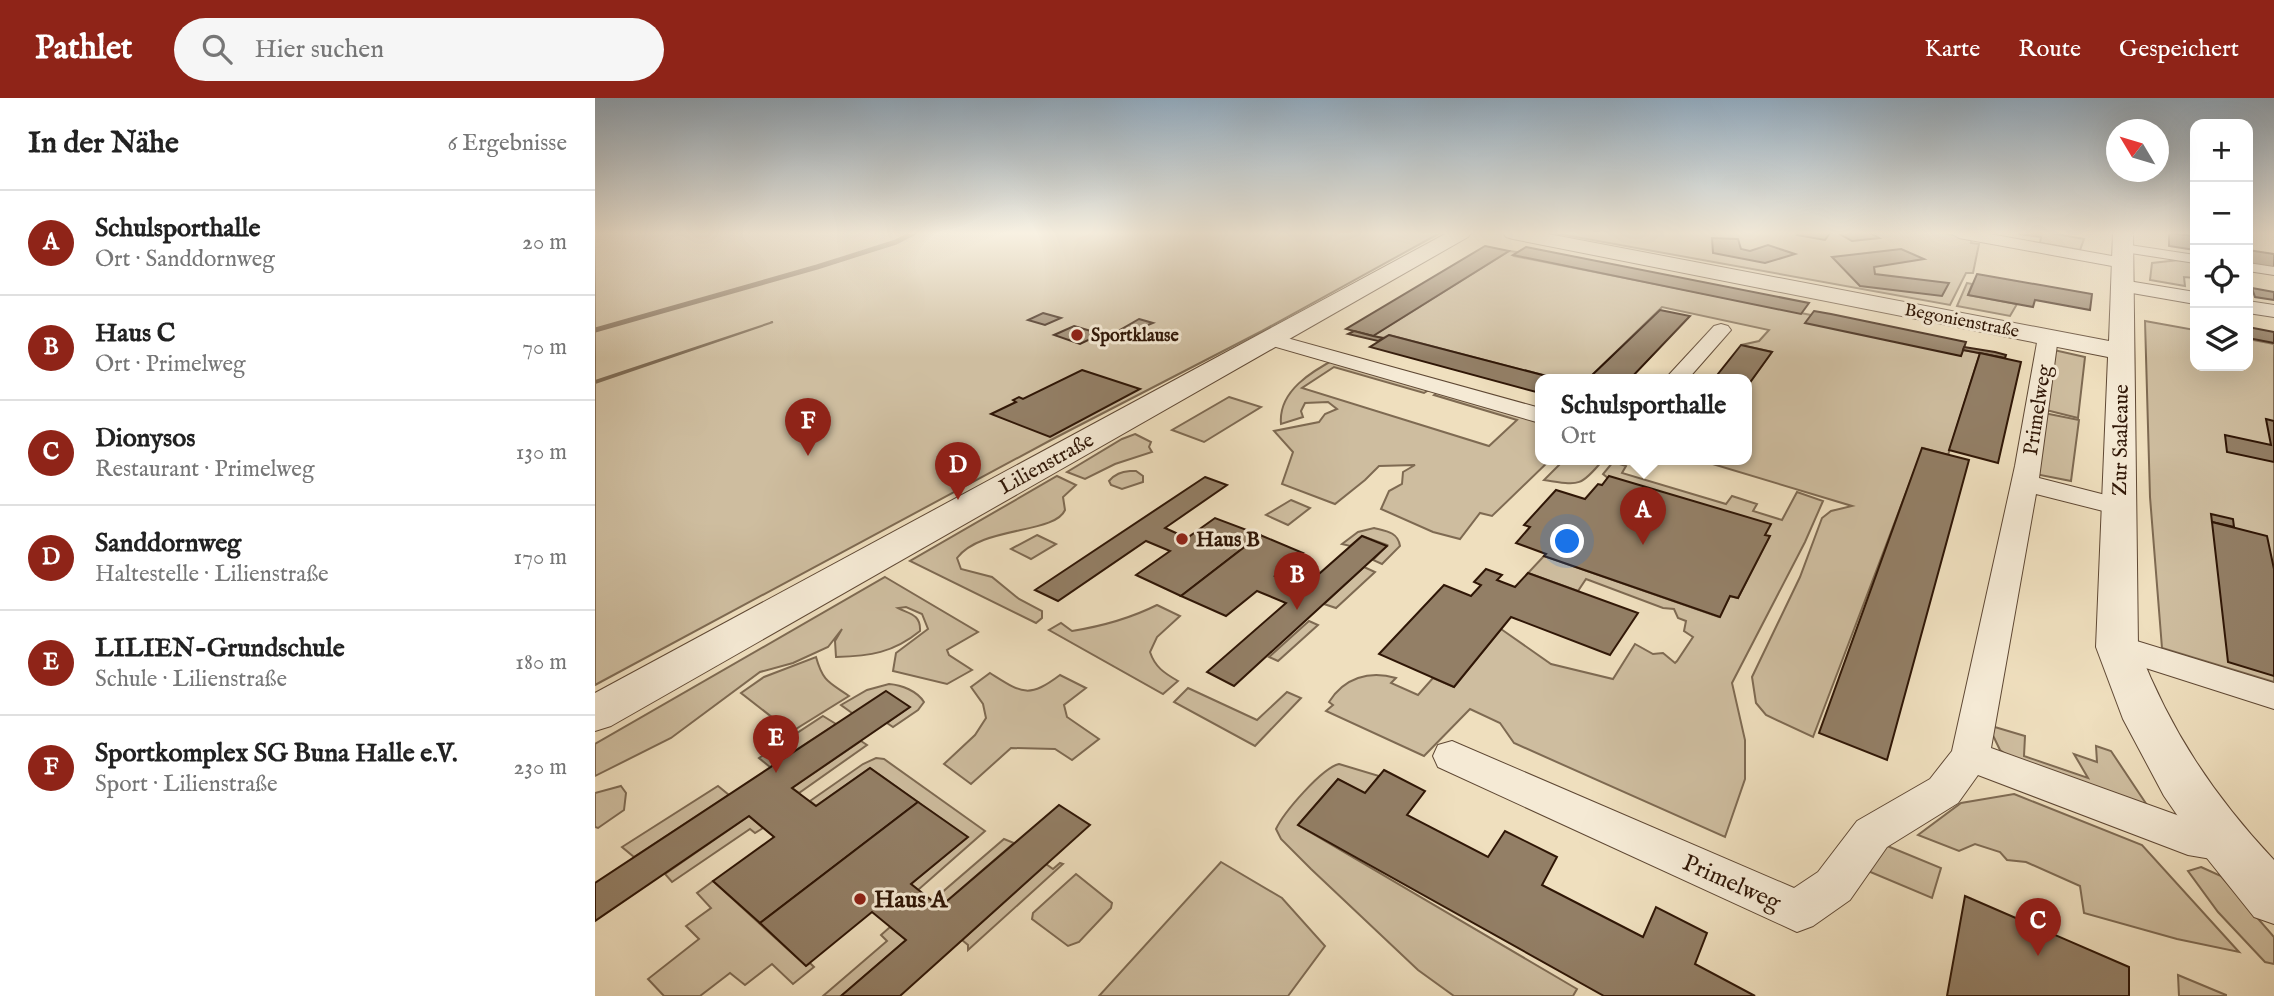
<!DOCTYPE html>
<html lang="de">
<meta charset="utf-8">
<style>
body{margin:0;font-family:"IM FELL English",serif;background:#f6f6f6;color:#222}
.controls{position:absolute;right:21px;top:21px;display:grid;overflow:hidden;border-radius:14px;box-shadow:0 7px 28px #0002}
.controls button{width:63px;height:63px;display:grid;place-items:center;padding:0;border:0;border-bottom:2px solid #e0e0e0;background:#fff;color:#222;font:35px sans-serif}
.compass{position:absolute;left:1511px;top:21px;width:63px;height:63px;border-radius:50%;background:#fff;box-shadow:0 7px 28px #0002;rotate:308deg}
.you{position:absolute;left:973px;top:444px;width:24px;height:24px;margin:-18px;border:5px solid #fff;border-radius:50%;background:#1a73e8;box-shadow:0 0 0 10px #1a73e833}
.badge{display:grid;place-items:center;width:46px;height:46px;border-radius:50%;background:#8f2418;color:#fff;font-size:23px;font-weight:700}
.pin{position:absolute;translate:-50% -58px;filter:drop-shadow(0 2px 4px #0008)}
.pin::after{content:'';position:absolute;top:37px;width:24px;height:21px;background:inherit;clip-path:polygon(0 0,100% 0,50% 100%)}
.popup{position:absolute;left:940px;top:276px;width:217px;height:91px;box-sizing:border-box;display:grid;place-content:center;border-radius:14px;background:#fff;filter:drop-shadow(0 2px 5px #0005);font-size:23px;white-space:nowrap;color:#767676}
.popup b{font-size:26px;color:#222}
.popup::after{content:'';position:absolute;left:50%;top:100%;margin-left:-14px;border:14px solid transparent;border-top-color:#fff}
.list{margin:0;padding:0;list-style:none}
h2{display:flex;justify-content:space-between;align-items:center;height:91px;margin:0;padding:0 28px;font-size:30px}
h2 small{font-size:23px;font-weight:400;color:#767676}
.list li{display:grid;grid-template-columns:46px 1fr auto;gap:21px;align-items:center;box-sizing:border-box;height:105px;padding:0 28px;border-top:2px solid #e0e0e0}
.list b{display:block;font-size:26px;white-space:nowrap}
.list p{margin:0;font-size:23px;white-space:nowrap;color:#767676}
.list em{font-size:23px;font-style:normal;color:#767676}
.icon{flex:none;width:38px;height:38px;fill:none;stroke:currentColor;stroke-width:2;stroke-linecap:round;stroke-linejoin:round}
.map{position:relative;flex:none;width:1679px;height:898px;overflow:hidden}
header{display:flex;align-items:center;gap:42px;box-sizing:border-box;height:98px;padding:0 35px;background:#8f2418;color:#fff}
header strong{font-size:33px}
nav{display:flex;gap:38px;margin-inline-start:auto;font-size:24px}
.search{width:490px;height:63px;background:#f6f6f6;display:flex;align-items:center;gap:18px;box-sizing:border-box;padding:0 24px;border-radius:38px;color:#767676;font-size:26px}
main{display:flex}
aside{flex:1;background:#fff}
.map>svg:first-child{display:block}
.green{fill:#cebd9f;stroke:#7e6a52;stroke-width:2}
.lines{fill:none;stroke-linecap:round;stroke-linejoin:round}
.stream{stroke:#7b664f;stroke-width:5}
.building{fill:#937f66;stroke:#2f1606;stroke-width:2}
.pedestrian-casing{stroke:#5f4834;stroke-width:2}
.minor-casing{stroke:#5f4834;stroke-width:2}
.tertiary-casing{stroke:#5f4834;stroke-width:2}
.pedestrian{fill:#f5ead5;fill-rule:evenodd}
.minor{fill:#f5ead5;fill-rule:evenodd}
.tertiary{fill:#f5ead5;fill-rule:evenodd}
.poi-dot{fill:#8f2418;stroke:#f5ead5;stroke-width:2.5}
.labels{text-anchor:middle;stroke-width:6;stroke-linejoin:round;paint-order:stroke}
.far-street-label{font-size:18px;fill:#2f1606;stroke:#f5ead5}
.far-poi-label{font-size:18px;font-weight:bold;fill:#2f1606;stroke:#f5ead5;text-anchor:start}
.street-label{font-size:21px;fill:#2f1606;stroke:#f5ead5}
.poi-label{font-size:21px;font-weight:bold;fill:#2f1606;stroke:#f5ead5;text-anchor:start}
.near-street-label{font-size:24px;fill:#2f1606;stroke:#f5ead5}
.near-poi-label{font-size:24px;font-weight:bold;fill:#2f1606;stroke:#f5ead5;text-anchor:start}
</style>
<header>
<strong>Pathlet</strong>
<div class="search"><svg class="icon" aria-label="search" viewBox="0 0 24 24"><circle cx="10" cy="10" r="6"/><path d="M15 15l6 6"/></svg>Hier suchen</div>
<nav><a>Karte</a><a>Route</a><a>Gespeichert</a></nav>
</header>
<main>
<aside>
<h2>In der Nähe<small>6 Ergebnisse</small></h2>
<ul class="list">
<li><span class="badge">A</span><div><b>Schulsporthalle</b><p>Ort · Sanddornweg</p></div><em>20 m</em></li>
<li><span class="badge">B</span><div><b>Haus C</b><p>Ort · Primelweg</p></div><em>70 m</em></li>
<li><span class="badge">C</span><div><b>Dionysos</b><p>Restaurant · Primelweg</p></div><em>130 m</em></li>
<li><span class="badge">D</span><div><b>Sanddornweg</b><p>Haltestelle · Lilienstraße</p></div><em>170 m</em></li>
<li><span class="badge">E</span><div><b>LILIEN-Grundschule</b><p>Schule · Lilienstraße</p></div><em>180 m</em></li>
<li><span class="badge">F</span><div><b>Sportkomplex SG Buna Halle e.V.</b><p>Sport · Lilienstraße</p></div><em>230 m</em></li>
</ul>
</aside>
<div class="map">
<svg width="1679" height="898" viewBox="0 0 1679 898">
<rect width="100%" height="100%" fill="#efdfbe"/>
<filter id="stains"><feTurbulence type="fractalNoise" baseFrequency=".00286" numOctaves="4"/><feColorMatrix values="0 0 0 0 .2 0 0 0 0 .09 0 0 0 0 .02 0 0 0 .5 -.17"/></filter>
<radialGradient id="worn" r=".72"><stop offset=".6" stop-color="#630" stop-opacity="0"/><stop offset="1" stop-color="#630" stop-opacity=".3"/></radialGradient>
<g class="green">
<path d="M0,135h845l-178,98 -211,109 -456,245v-302l178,-61 -178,59z"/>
<path d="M959,135h388l30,5 -1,5 8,1 -6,29h-7l-16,32z"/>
<path d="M1456,135l33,6 -4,11 -40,-7 1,-6 -22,-3z"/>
<path d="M914,153l8,1 -3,4 297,59 150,40 2,-5 17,3 -32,102 -25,-7 -110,289 -47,-22 -10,-12 -4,-26 48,-100 22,-59 9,-7 21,-5 -156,-47h50v-71l26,-36 -31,-7 18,-4 10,-11 -107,-23 -74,72h-30l-169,-44 -6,3 -10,-2z"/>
<path d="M1584,162l16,2v16l-11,-1 1,9 -35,-6 2,-17z"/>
<path d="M1372,185l5,1 -4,11 49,9 -7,12 -53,-10z"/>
<path d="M1550,223l50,9v36h53v-27l26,5v338l-112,-34 -12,-151z"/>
<path d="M1459,252l31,7 -7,61 -32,-8z"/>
<path d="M744,259l96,29 -11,7 -90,-26 -32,21 187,58 28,-26 -83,-25 9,-7 97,29v42h11l-59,57 -12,-3 -20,26 -27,-7 -52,-23 8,-18 13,-7 1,-12 12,-7 -36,1 -14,14 -30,24 -53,-20 11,-32 -19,-21 45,-9 6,-8 12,-5 -9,-7 -23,1 -4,8 2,6 -22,7c-3,-33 31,-53 58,-67z"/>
<path d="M634,299l32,10 -57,35 -32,-12z"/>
<path d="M1449,315l35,7 -8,61 -36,-7z"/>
<path d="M540,336l16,8 -2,5 3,5 -37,12 -30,15 -18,-7 55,-33z"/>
<path d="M970,361h37v2c-22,27 -24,24 -58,19z"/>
<path d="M1018,364l13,4 -4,7 104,31 6,-8 25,8 -4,7 29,9 15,-28 26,9 -18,41 -73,141 13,57v39l-20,58 -211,-94 -14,-20 -30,-14 -46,47 -98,-45 7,-6 -4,-3c15,-24 40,-32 67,-24l-5,5 27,12 15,-17 21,9 47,-58 50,35 62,15 22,-35 18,10 10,-1 12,10 2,-2 16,-24 -9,-6 2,-10 -8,-3 -4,-9 -11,-1 -77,-29 -8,12 -50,-18 16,-17 175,61 11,-21 8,2 31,-61 -161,-59 -5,-4z"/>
<path d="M535,373h6l7,5v6l-21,7 -11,-4 -2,-4c6,-7 12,-9 21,-10z"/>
<path d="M462,378l19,9 -13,12 2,13c-10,24 -84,16 -108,48l4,11 31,8 27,22 23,12v7l-6,5 -126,-62z"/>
<path d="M696,402l19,8 -22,17 -22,-10z"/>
<path d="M779,430c12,3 24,4 26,18l-18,18 -9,-4 14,-15 -25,-9 -12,10 -8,-2 16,-12z"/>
<path d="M442,437l19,9 -25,15 -20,-10z"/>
<path d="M769,469l11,5 -39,36 -12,-4z"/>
<path d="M290,479l93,55 -31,18 2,5 23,15 -25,14 -54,-13 3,-18 32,-24 -6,-15 -16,-7 -8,1c11,6 23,6 22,23 -27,22 -50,25 -84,26l-1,-16 7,-12 -14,18 -35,16 -33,9 -89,66 -76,38v-32z"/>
<path d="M562,507l23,11 -23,21 -7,15c5,15 14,21 28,29l-15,13 -114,-64 12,-7 11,8c31,-5 57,-12 85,-26z"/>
<path d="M714,523l9,4 -40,36 -9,-4z"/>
<path d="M221,559c7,25 13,25 33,39l-58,36 -50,-39 23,-16z"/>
<path d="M395,575c32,20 38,26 70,2l26,13 -22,17 3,12 32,22 -27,21 -17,-11 -44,-1 -40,36 -27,-20 31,-29 11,-17 -3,-14 -12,-17z"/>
<path d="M294,586c13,1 28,7 35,18l-6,8 -25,17 -6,-4 23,-16 -58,6 -11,-8 26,-15z"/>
<path d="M593,590l69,32 30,-28 14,6 -46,48 -81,-44z"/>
<path d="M228,618l13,8 -66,43 -11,-9z"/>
<path d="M1393,627l37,11 -1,20 64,22 -14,-24 23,8 -1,-16 15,5 40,60 -129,-45 -22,-16z"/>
<path d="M266,643l6,4 -68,48 -7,-5z"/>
<path d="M281,660l8,1 101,72 -67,59 -7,-6 56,-47 -97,-69 -54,38 -6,-5 53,-37z"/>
<path d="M744,666l40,12 -14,18 -27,-15 -40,46 279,164 -4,7h-119l-36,-26 -107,-101 -30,-30 -5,-10c8,-17 46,-61 63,-65z"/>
<path d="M26,688l5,7 -2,17 -26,18 -3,-1v-34z"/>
<path d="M123,688l11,9 -95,62 -12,-10z"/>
<path d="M1419,696l128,51 97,107 -62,-13 -93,-26 -4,-27 -54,-24 -19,-2 -7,-8 -25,-8 -16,7 -41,-16 43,-32z"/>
<path d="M154,718l14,12 -8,5 -5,-4 -78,53 -7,-8z"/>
<path d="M409,741l10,4 -74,64 -8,-6z"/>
<path d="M1290,747l56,23 -9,30 -64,-27z"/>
<path d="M626,764l61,36 43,48 -37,50h-189z"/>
<path d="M465,765l3,1 -95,86v-5l-6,-5 84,-76 7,5z"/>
<path d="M1606,769l20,9 53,61v27l-9,-2 -47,-50 -30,-41z"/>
<path d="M481,776l36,29 -1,5 -32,34 -11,4 -36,-27 1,-6z"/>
<path d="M118,783l93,85 4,-3 4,4 -21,17 -21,-20 -27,21 -15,-12 -30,23h-36l-16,-17 51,-40 -13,-13 25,-18 -14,-15z"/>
<path d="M295,829l16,13 -65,56h-18l64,-55 -6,-6z"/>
<path d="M1583,877l48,20v1h-47z"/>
</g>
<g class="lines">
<path class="stream" d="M0,232l222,-63 79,-25 17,-9"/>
</g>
<g class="building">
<path d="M1203,135h32l-5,7 -28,-5z"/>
<path d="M1243,135h32l9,5 -27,3z"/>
<path d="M1574,135l26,3v14l-26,-4z"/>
<path d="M1117,140l26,1 3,10 9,2 18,-6 27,9 -30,9 -52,-10z"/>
<path d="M890,148l24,5 -136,85 -27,-7z"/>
<path d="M931,149l283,56 -8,11 -288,-59z"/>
<path d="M1306,151l23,10 -50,8 1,7 74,9 -7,13 -82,-10 -28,-29z"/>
<path d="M1653,152l26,4v16l-26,-4z"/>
<path d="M1382,176l115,20 -2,16 -55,-10 -2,7 -65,-12z"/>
<path d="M1657,190l22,4v8l-19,-3z"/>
<path d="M1065,212l30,6 -60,63h-42z"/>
<path d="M1219,213l17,3 135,28 -5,14 -156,-33z"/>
<path d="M448,215l18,5 -16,7 -17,-5z"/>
<path d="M544,221l14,4 -24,10 -9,-3z"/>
<path d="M479,228l27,8 -21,10 -26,-9z"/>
<path d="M1653,229l26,5v11l-26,-5z"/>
<path d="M759,233l19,5 10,2 -5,3 -30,-7z"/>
<path d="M794,237l169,44h-18v14l-170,-46z"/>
<path d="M1146,247l31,7 -26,36v-9h-32z"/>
<path d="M1369,249l31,5 11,3 -1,3 -42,-8z"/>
<path d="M1385,255l41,9 -23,101 -49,-13z"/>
<path d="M487,272l58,19 -90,48 -59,-23 25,-12 -3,-2 6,-3 4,2z"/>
<path d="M1671,321l8,2v41l-47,-10 -2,-17 46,10z"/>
<path d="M1327,350l47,12 -82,300 -68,-27z"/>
<path d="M1014,378l162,48 -6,11 5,1 -32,62 -8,-2 -10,21 -176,-61 2,-2 -30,-11 14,-16 -6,-2 32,-35 29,9 13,-15 4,1z"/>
<path d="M610,379l22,8 -62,43 22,10 28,-20 45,17 -79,61 -45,-21 34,-24 -24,-10 -88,60 -23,-11z"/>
<path d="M1616,416l22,5 1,8 -22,-5z"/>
<path d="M1617,424l55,14 7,33v107l-46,-14z"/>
<path d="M665,437l43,18 -28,23 28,12 59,-52 25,10 -153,140 -27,-14 79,-69 -29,-12 -31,25 -45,-20z"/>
<path d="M891,471l16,6 -5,5 18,7 13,-14 110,40 -28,42 -99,-38 -57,70 -75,-33 65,-69 27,11 10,-11 -7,-3z"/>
<path d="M291,593l24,16 -118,81 24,18 54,-38 48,34 -158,121 -47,-42 61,-44 -25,-21 -154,105v-38z"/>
<path d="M789,672l41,21 -18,24 81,42 17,-26 52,26 -15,28 101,52 13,-30 51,26 -12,31 60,32h-151l-306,-171 40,-46 27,14z"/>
<path d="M323,704l50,35 -57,47 29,23 119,-102 31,20 -190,171h-59l65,-56 -34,-28 -66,54 -46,-43z"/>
<path d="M1370,798l164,71v29h-182z"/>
</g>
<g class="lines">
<g class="pedestrian-casing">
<g id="pedestrian">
<path d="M1528,146l72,11v8l-77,-12 -1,-3z"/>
<path d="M1653,165l26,4v8l-26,-4z"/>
</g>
</g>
<g class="minor-casing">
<g id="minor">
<path d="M1356,135h33l139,25 9,5 -9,5 -164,-30z"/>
<path d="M1527,182l73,12v12l-80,-14 -2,-4z"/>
<path d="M1653,203l26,4v12l-26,-4z"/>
<path d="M1126,226l7,2 3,4 -43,49h-23l49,-53z"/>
<path d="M1453,233l7,2 3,4 -19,141 90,23 4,6 -4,6 -10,2 -83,-21 -45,254 197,71 50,11 6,13 -6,13 -15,5 -35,-6 -210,-80 -20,28 -71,44 -37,53 -37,26 -16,6 -359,-165 -5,-11 5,-11 14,-4 342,147 24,-16 39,-51 73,-42 22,-28 63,-285 23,-129 3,-4z"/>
<path d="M674,235l271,75v15l-278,-80 -3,-4 3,-4z"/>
<path d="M1522,537l157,48v26l-169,-54 -5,-8 5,-8z"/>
</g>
</g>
<g class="tertiary-casing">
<g id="tertiary">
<path d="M852,135h24l-3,4 -857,489 -16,5v-38z"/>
<path d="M908,135h40l566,108 4,-108h20l5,414c32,83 75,148 136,213v64l-20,-7 -48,-60 -42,-61 -41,-77 -27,-72 12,-290 -595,-118 -7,-2z"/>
</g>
</g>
<use href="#pedestrian" class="pedestrian"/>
<use href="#minor" class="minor"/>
<use href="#tertiary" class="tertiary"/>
</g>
<linearGradient id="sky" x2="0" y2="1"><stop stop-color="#91aabe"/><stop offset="0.52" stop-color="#f8f1e2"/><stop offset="1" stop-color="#f8f1e2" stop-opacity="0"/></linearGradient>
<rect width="1679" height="260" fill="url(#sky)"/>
<g class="poi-dot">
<circle cx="482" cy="237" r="7"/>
<circle cx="587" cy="441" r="7"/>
<circle cx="265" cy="801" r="7"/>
</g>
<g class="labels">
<g class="far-street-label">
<text transform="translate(1367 222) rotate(11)" y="6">Begonienstraße</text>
</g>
<g class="far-poi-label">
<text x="496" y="243">Sportklause</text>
</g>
<g class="street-label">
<text transform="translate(1442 312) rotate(-81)" y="7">Primelweg</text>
<text transform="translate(1525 342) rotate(-89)" y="7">Zur Saaleaue</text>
<text transform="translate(451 365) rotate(-29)" y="7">Lilienstraße</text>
</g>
<g class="poi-label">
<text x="601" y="448">Haus B</text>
</g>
<g class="near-street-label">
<text transform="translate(1137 784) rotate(24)" y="8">Primelweg</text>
</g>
<g class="near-poi-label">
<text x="279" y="809">Haus A</text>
</g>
</g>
<rect width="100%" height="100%" filter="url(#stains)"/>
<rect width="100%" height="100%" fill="url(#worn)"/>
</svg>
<div class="controls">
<button>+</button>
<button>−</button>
<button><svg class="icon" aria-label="locate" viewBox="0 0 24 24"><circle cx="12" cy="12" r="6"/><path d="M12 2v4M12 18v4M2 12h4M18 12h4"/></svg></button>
<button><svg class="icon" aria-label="layers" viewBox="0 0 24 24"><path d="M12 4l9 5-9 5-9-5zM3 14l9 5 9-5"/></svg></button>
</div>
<svg class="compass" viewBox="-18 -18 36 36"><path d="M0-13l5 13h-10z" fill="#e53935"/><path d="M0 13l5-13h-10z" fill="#767676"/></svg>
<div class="you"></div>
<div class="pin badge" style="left:1048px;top:447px">A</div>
<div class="popup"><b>Schulsporthalle</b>Ort</div>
<div class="pin badge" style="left:702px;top:512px">B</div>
<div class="pin badge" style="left:1443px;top:858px">C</div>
<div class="pin badge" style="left:363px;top:402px">D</div>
<div class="pin badge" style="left:181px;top:675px">E</div>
<div class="pin badge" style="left:213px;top:358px">F</div>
</div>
</main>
